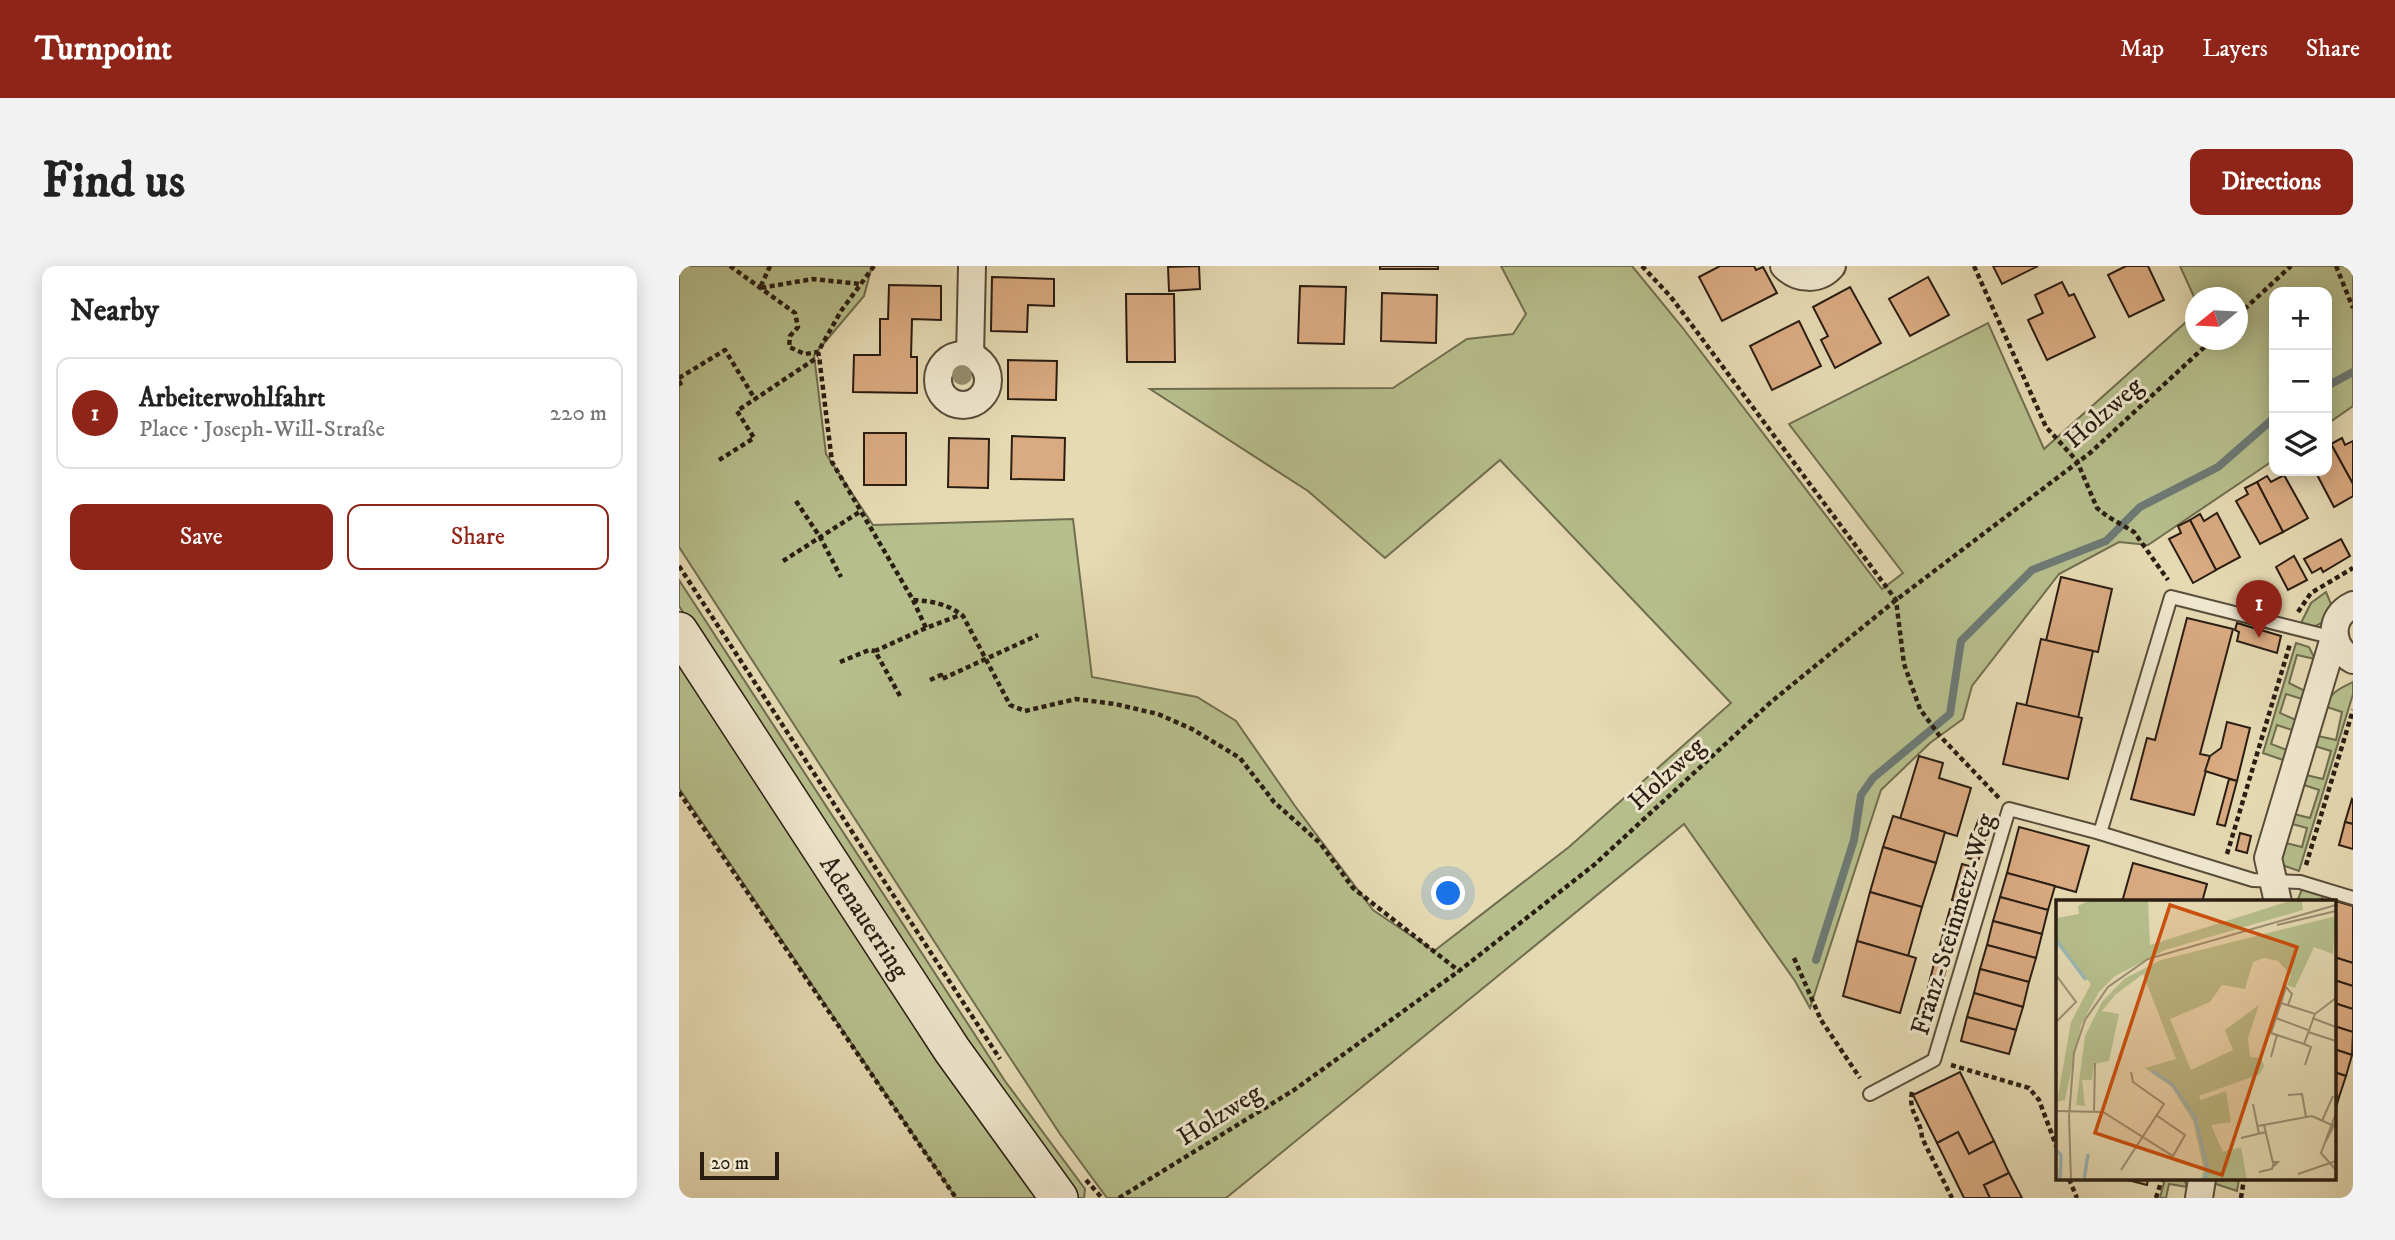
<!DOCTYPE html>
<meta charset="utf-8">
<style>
body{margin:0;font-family:"IM FELL DW Pica",serif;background:#f2f2f2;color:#222}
.controls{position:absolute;right:21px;top:21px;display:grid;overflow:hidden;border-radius:14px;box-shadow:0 4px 18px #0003}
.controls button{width:63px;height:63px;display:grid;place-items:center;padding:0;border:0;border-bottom:2px solid #e0e0e0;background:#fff;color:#222;font:35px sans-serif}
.compass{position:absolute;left:1506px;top:21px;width:63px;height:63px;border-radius:50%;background:#fff;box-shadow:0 4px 18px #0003;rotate:252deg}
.scale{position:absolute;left:21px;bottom:18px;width:79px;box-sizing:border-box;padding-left:7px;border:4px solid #2a1e13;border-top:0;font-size:19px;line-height:24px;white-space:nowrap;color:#2a1e13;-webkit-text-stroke:5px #efe7ce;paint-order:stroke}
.you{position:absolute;left:770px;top:628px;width:24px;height:24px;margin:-18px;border:5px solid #fff;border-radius:50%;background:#1a73e8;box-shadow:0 0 0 10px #1a73e833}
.badge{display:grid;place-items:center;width:46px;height:46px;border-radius:50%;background:#8f2418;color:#fff;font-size:23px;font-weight:700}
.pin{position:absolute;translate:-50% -58px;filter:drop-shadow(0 2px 4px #0008)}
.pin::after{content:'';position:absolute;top:37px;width:24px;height:21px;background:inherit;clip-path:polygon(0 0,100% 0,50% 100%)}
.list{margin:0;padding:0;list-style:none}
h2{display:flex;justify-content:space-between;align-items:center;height:91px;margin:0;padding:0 28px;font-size:30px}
h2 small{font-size:23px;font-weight:400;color:#767676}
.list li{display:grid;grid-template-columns:46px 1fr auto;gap:21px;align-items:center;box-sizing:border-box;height:112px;margin:0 14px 14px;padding:0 14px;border:2px solid #e0e0e0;border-radius:14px}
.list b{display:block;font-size:26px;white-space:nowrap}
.list p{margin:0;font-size:23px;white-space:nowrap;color:#767676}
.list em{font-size:23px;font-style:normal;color:#767676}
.actions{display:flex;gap:14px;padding:21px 28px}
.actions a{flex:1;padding:16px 0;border:2px solid #8f2418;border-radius:14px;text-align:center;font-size:24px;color:#8f2418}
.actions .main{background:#8f2418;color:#fff}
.icon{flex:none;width:38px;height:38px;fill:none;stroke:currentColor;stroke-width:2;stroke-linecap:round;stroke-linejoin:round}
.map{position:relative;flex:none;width:1674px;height:932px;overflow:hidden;border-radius:14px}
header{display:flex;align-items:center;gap:42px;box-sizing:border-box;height:98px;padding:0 35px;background:#8f2418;color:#fff}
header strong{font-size:33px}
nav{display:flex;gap:38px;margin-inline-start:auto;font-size:24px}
.intro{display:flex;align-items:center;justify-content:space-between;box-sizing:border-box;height:168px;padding:0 42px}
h1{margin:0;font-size:49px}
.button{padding:18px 32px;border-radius:14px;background:#8f2418;color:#fff;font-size:24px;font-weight:700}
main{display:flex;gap:42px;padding:0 42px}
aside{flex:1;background:#fff;border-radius:14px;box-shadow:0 4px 18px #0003}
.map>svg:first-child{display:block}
.green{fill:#b6bf8c;stroke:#706e50;stroke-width:2}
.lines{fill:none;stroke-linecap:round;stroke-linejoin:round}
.stream{stroke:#6d7a75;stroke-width:8}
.building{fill:#daaa81;stroke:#2a1e13;stroke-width:2}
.service-casing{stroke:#594d3b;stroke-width:16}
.minor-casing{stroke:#594d3b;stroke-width:30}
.secondary-casing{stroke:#2a1e13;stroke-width:40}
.path{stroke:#2a1e13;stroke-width:4.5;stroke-dasharray:5 3.5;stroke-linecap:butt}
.service{stroke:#efe7ce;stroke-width:12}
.minor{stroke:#efe7ce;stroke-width:26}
.secondary{stroke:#efe7ce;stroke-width:37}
.tree{fill:#968d6f}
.labels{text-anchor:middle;stroke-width:6;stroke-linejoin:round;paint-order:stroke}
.street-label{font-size:26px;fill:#2a1e13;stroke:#efe7ce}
.inset-river{fill:none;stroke:#99b8b6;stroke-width:3.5}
.inset-road{fill:none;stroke:#9b8f73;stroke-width:2}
.view{fill:#cc500d;fill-opacity:0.15;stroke:#cc500d;stroke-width:3.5}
.inset-edge{fill:none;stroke:#2a1e13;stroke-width:3.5}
</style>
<header>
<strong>Turnpoint</strong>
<nav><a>Map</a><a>Layers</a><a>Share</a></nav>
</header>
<div class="intro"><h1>Find us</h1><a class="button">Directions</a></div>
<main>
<aside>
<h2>Nearby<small></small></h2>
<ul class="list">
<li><span class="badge">1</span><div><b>Arbeiterwohlfahrt</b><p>Place · Joseph-Will-Straße</p></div><em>220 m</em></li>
</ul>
<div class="actions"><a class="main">Save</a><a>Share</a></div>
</aside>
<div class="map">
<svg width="1674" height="932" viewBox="0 0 1674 932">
<rect width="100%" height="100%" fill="#e6dab3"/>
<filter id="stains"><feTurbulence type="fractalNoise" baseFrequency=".00286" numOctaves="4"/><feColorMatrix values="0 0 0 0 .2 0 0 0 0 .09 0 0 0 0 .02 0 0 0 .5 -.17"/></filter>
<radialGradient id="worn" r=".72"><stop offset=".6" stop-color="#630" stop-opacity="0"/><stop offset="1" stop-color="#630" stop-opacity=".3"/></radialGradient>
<g class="green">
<path d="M0,0h193l-8,30 -50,59 12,99 47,71 200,-6 19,158 105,20 39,24 59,85 78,104 61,41 135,-104 162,-144 -231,-243 -115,98 -77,-67 -158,-102 243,-1 74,-49 46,-5 13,-20 -25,-48h131l50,61 200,262 21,-16 -114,-149 199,-101 56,126 151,-135 1,26h42v-42l-43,1 -15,-33h173v140l-26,18v-132h-53v168l-126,85 -29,-3 -60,32 -87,112 -9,33 -33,24 -49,47 -71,218 -15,-27 -111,-157 -458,374h-119l-47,-64 -82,-125 -299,-462z"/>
<path d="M0,314l326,501 80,108 -1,9h-8l-61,-80 -336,-512z"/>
<path d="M1647,326l5,12 -4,16 -13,7 -13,-4 10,-20z"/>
<path d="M1617,377l13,4 6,12 -18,-4 -8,28 16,8 -3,8 -16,-5 -6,19 16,7 -4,10 -15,-5 -6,19 16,6 -4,10 -20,-7z"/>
<path d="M0,398l307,464 53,70h-83l-277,-410z"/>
<path d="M1674,416v12l-54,177 -17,-6v-11l4,-11 16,4 5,-19 -15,-4 2,-10 16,4 9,-28 -15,-5 2,-10 17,4 8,-28 -16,-5 3,-10 18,4 6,-28 -15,-5c1,-14 14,-19 26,-25z"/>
<path d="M1623,623l21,6 -2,7h-24z"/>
<path d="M1486,913h19l3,8 -18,-3 -3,14h-6z"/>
<path d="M1535,913h25l-2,12 -24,-8z"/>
</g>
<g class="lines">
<g class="stream">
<path d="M1648,120l26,-14"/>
<path d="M1137,694l38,-120 7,-45 12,-17 77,-64 11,-73 71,-71 74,-29 34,-34 78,-40 56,-49"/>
</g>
</g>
<g class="building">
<path d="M520,0l1,23 -31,2 -1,-24z"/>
<rect x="701" y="0" width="58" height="3"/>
<path d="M1041,0h34l2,4 7,-3 14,26 -55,28 -23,-44z"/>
<path d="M1314,0h45l-36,18z"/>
<path d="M1447,0h22l16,34 -35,17 -21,-42z"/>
<path d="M313,11l62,2v27l-26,-1 -1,27 -36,-1z"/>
<path d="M1249,11l21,38 -39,21 -21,-37z"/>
<path d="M1383,16l7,14 5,-2 21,43 -48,23 -19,-40 15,-7 -8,-18z"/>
<path d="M210,19l52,1v34l-29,-1 -1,38h6v36l-64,-1 1,-37h26v-36h8z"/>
<path d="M621,20l46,1 -2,57 -46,-1z"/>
<path d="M1171,21l31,56 -46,25 -14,-28 7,-4 -15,-29z"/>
<path d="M703,27l55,2 -1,48 -55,-2z"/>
<path d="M447,28h48l1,68h-48z"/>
<path d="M1120,55l22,45 -49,24 -22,-44z"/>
<path d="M329,94l49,1 -1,39 -48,-1z"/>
<rect x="185" y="167" width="42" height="52"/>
<path d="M333,170l53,2 -1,42 -53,-1z"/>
<path d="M270,172l40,1 -1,49 -40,-1z"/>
<path d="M1663,172l3,7 8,-4v43l-22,-40z"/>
<path d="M1652,178l22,40v12l-19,11 -19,-36h12v-25z"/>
<path d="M1605,209l24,43 -25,14 -26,-50 10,-6 4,6z"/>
<path d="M1578,216l26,50 -23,12 -24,-43 12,-7 -3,-6z"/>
<path d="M1538,247l23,44 -24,13 -26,-50 10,-6 4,7z"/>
<path d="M1511,254l26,50 -23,13 -24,-44 12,-6 -3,-7z"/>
<path d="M1662,273l9,17 -27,16 -2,-4 -9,5 -8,-14z"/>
<path d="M1615,290l13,24 -19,10 -12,-23z"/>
<path d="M1382,311l51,12 -14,63 -52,-11z"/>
<path d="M1508,352l46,11 -33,125 10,2 -16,59 -63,-16 16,-61 8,2z"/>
<path d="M1558,357l44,13 -4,17 -40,-12 2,-9 -4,-2z"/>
<path d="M1362,373l52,12 -15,67 -52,-12z"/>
<path d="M1338,437l65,15 -14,61 -65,-15z"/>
<path d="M1548,456l23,6 -13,53 -32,-10 5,-15 11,-8z"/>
<path d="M1240,490l24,7 -4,15 32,10 -14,48 -57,-17z"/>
<path d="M1550,513l8,2 -12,45 -8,-2z"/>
<path d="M1673,533l1,1v24l-8,-2z"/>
<path d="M1214,550l52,16 -9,31 -53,-16z"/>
<path d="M1300,552l12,4 -13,39 -13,-4z"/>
<path d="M1666,556l8,2v25l-14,-4z"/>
<path d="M1340,561l70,19 -13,46 -69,-19z"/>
<path d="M1561,567l11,3 -4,17 -11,-3z"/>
<path d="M1204,581l53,16 -14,44 -52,-15z"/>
<path d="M1454,597l74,21 -5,18h-80z"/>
<path d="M1283,598l14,4 -10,35 -14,-3z"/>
<path d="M1328,607l48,13 -7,24 -48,-13z"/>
<path d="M1191,626l52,15 -14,49 -51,-15z"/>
<path d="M1321,631l48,13 -6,24 -49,-13z"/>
<path d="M1653,634l21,6v57l-19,-6z"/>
<path d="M1271,643l13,3 -10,36 -13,-3z"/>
<path d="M1314,655l49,13 -6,24 -49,-13z"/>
<path d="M1178,675l59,17 -16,55 -57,-17z"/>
<path d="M1308,679l49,13 -7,24 -49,-13z"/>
<path d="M1258,686l13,3 -11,39 -12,-3z"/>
<path d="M1655,691l19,6v23l-19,-6z"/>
<path d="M1301,703l49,13 -6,25 -49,-14z"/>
<path d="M1655,714l19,6v23l-19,-6z"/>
<path d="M1295,727l49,14 -7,23 -49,-13z"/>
<path d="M1243,732l14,4 -7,25 -14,-5z"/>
<path d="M1655,737l19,6v23l-19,-6z"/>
<path d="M1288,751l49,13 -7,24 -48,-13z"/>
<path d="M1655,760l19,6 -1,23 -18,-6z"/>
<path d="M1655,783l18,6 -6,21 -12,-4z"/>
<path d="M1281,806l34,69 -25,13 -11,-22 -21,11 -24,-48z"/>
<path d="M1655,806l12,4 -7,21 -5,-1z"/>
<path d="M1655,830l5,1 -5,18z"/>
<path d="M1279,866l11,22 25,-13 15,32 -25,12 6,13h-26l-27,-55z"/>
<path d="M1330,907l13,25h-32l-6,-13z"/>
<path d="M1445,913h24l-1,6z"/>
</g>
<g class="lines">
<g class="service-casing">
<g id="service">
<path d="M1421,567l71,-236 163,41"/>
<path d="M1191,828l64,-34 75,-251 91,24 153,47 47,2 53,16"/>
</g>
</g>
<g class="minor-casing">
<g id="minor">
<path d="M1105,0c14,14 35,15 48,0"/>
<circle cx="284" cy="114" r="25"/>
<path d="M291,90l2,-90"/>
<path d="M1674,339c-26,12 -23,43 0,55"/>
<path d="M1599,636l-10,-44 66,-220"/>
<path d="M1520,932l3,-19"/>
</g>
</g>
<g class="secondary-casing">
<g id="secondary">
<path id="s1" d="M0,365l273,419 107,148"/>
</g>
</g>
<g class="path">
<path d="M51,0l65,47 3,14 -8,9 -1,11 16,7 13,-2"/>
<path d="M91,0l-10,22 53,-9 47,5"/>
<path d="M195,0l-33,45 -23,41 1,4 13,106 81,138c19,1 35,4 50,16l47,89 15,6 51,-12 39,5 43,10 34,15 48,29 34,44 46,41 33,45 106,83"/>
<path d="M963,0l29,31 225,303 8,64 16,45 19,26 60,63"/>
<path d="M1295,0l72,161 31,34 20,47 10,8 27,16 34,48"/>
<path d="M1657,0l17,42"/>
<path d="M1559,49l53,-49"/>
<path d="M0,112l46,-28 30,49"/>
<path d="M0,115l4,7"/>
<path d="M40,194l35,-22 -17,-27 81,-54"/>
<path d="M117,235l24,36 21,40"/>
<path d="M104,295l78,-50"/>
<path d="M0,300l321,493"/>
<path d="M234,334l13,28 34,-13"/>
<path d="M1619,346l13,-19 42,-25"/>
<path d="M161,396l29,-12 6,1"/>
<path d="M251,414l11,-5 1,4 96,-44"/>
<path d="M221,430l-25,-45 51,-23"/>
<path d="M0,526l277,406"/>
<path d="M1548,588l63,-210"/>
<path d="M1627,599l47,-155"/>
<path d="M1115,692l27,62 39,58"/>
<path d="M1272,799l78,23 10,12 18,48"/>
<path d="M1233,826c-4,22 9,26 10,46l30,60"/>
<path d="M1390,913l8,19"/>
<path d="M407,914l16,18"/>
<path d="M440,932l175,-108 165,-119 135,-106 177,-163 125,-102 194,-147 122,-113"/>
<path d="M1477,932l6,-19"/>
<path d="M1562,932l3,-19"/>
</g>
<use href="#service" class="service"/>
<use href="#minor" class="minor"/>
<use href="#secondary" class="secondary"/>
</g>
<circle class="tree" cx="283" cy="109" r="10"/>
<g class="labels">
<g class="street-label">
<text transform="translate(1424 146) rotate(-41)" y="9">Holzweg</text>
<text transform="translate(987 507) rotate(-43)" y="9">Holzweg</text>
<text dy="9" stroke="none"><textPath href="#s1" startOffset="341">Adenauerring</textPath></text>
<text transform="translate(1273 658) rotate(-73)" y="9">Franz-Steinmetz-Weg</text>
<text transform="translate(540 848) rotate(-32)" y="9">Holzweg</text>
</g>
</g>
<g transform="translate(1377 634)">
<rect width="280" height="280" fill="#e6dab3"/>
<path d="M34,0h58l2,45 143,-45h9l1,10 -138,40 -50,26 -16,16 -18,33 -16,75 -8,2 14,-80 20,-38 -35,-41v-25l23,-4 -1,-8zM280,16l-3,38 -19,-7 -19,41 -8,-3 4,-10 -13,-14 -14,-3 -11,4 -8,27 -23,-4 -12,17 -40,17 21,51 42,-20 -8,-20 34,-25 -11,33 2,19 11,1 3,8 -4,8 -61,22 2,4 25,-9 5,31 -20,3 12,27 18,-5 6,33h-46l3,-10 -11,-49 -21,-34 -27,-19 31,-9 -33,-85 -28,21 -13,16 17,3 -10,47 -15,3 -2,16h-10l3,26 -9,-1 9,-69 17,-34 22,-23 37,-19z" fill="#b6bf8c"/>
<path class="inset-river" d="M0,40l30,40M96,171l20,13 23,33 13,53 -3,10M1,251l4,4 -1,25M28,280l4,-26"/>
<path class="inset-road" d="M221,25l59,-14M0,75l20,27 -20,20M225,103l-10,30 33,11 11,-30M232,105l4,-11 -6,-7 -5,16 34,11 21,-16M220,118l32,12M256,118l24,9M252,132l28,9M248,144l7,3 -6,18M215,157l6,-22M232,195l14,-1 4,23M197,204l6,30M0,211l47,1 70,44 12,-21 -29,-20M38,212l1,-49M280,213l-15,40 15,17M266,221l11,-25M208,225l9,38M202,226l54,-10 22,10M185,238l25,-6M270,241l10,-20M65,270l43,-66 -31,-22 -2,-10M203,272l13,-3 2,-7h4l-4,4M242,274l38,-13M15,280l-2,-63 5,-64 11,-33 23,-33 40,-28 188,-54"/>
<path class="view" d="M114,5l127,42 -75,228 -127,-42z"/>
<rect width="280" height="280" class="inset-edge"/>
</g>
<rect width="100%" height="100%" filter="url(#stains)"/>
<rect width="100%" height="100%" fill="url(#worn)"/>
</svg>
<div class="controls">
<button>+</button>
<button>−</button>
<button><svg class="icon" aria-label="layers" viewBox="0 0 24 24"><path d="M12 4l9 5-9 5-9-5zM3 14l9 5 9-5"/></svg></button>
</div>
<svg class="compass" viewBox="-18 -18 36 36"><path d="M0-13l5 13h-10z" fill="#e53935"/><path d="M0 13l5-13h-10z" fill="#767676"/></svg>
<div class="scale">20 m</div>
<div class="you"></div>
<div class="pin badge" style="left:1580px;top:372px">1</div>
</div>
</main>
